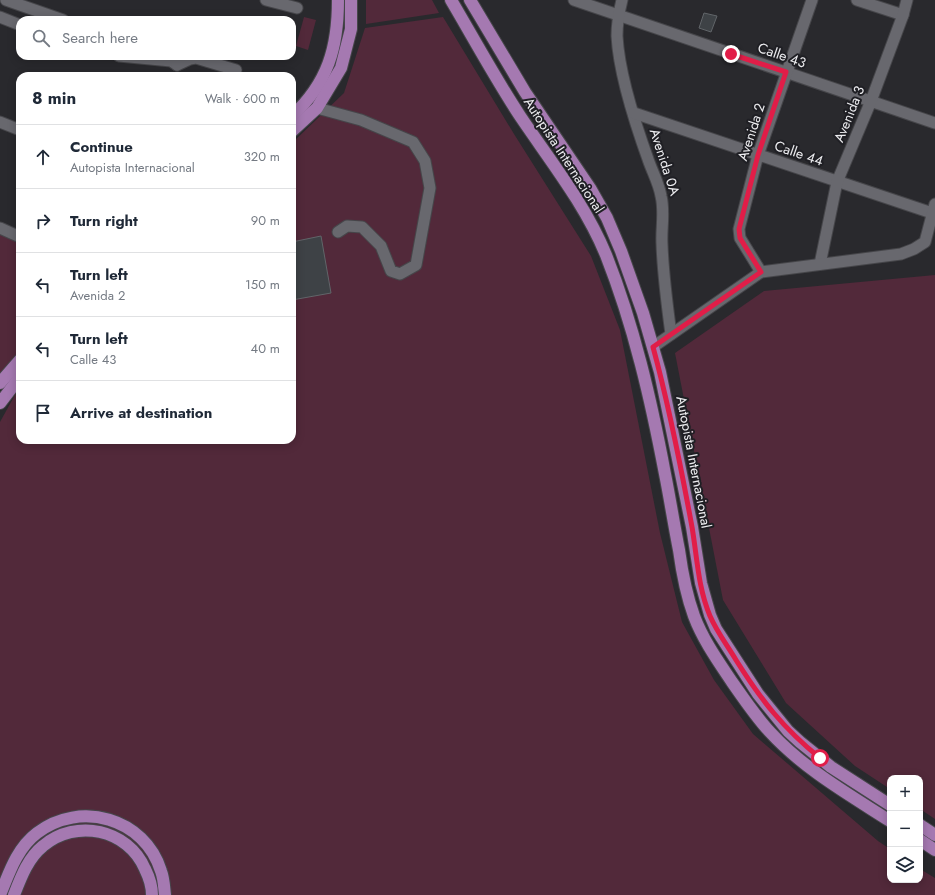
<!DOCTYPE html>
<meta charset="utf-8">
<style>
body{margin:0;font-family:Jost,sans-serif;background:#f6f6f7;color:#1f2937}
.controls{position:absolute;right:12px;bottom:12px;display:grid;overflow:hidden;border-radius:8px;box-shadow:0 2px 10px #0003}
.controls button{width:36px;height:36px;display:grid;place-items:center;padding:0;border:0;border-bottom:1px solid #e0e1e3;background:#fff;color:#1f2937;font:20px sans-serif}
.stop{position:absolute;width:12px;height:12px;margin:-9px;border:3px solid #e11d48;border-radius:50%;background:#fff}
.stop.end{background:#e11d48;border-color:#fff;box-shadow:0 1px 4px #0008}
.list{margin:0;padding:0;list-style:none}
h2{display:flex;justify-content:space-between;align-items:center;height:52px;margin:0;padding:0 16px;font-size:17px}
h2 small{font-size:13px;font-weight:400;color:#747a83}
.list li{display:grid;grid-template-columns:26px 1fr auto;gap:12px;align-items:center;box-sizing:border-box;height:64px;padding:0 16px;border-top:1px solid #e0e1e3}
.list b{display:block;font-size:15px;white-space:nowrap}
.list p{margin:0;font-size:13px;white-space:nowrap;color:#747a83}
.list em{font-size:13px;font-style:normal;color:#747a83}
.icon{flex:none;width:22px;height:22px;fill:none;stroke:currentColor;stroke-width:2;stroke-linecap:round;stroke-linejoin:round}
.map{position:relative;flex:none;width:935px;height:895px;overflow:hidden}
.search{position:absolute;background:#fff;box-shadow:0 2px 10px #0003;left:16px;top:16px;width:280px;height:44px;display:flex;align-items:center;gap:10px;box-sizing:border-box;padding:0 14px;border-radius:12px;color:#747a83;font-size:15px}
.panel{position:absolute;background:#fff;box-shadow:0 2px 10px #0003;left:16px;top:72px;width:280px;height:372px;border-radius:12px}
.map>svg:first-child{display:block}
.green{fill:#52293a}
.building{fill:#3e4246;stroke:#616569}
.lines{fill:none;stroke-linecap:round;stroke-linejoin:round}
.minor-casing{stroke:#46464a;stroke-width:13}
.major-casing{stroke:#46464a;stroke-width:14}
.minor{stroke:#68686e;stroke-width:11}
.major{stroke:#a579b1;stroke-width:12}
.route{stroke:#e11d48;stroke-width:5}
.labels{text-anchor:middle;stroke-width:4;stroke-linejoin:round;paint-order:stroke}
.street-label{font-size:14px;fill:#ececef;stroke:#1f1f24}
</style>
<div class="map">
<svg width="935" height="895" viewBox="0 0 935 895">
<rect width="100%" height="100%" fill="#29292d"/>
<g class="green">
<path d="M366,0h66l7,13 -73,11z"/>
<path d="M304,17l12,3 -8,30 -12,-4z"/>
<path d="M443,17l71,117 77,122 29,74 40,203 22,89 32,58 39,54 125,107 12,8v31h30v-11l15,9v17h-935v-473l20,-36v54h272v-297l52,-50 21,-65z"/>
<path d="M0,233l20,8v113l-12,10 -8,12z"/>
<path d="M935,275v544l-15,-10v-31h-30v11l-35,-23 -69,-63 -63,-103 -48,-247 89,-62z"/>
</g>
<g class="building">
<path d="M704,13l13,3 -6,16 -12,-4z"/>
<path d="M321,236l10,57 -39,7v-58z"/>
</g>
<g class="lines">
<g class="minor-casing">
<g id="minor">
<path d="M6,0l57,20"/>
<path d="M266,0l31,8"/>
<path d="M574,0l361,123"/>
<path d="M622,0c-3,12 -5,23 -5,36 2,38 19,90 32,126 4,11 10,22 12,34 4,16 0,32 1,48 1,31 5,60 9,90"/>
<path d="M857,0l46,15"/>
<path d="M0,17l20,8"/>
<path d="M119,56l52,5 6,4"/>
<path d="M177,65l13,-6 6,-1 40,12"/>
<path d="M317,108l44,12 52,22 12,19 5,27 -14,77 -16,9 -9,-3 -10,-25 -19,-19 -15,-1 -9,6"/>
<path d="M634,113l298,100"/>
<path d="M0,122l20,8"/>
<path d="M0,228l20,9"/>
<path d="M820,264l17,-82 34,-81 32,-86 4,-15"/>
<path d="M761,272l-21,-34 -1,-9 19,-74 54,-155"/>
<path d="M653,347l108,-75 140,-18 13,-5 11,-7 10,-38"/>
</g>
</g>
<g class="major-casing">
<g id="major">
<path d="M451,0c23,39 44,78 69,116 31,46 65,88 86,139 28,71 45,145 59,219 5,25 9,51 14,76 3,22 7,44 15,66 9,24 24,45 38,66 12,17 24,35 38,50 34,37 78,62 120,89"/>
<path d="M470,0l55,92 65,96 17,30 14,33 22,62 17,59 32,155 9,56 9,32 6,14 42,65 30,37 12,11 31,25 59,38"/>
<path d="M292,116c36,-33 46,-69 46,-116"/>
<path d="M292,131l25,-23 24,-40 10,-39v-29"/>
<path d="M0,383l20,-23"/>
<path d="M0,403l20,-26"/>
<path d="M920,825l15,10"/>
<path d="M920,840l15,10"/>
<path d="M0,895c9,-22 17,-47 37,-62 43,-33 108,-15 124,38 3,8 3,16 4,24"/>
<path d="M14,895c7,-18 14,-37 29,-49 33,-28 85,-17 102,23 4,8 7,16 7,26"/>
</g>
</g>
<use href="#minor" class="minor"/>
<use href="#major" class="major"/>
</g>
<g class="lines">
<path class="route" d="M731,54l55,18 -28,83 -19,74 1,9 21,34 -108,75c16,59 28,120 39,180 5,29 6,61 18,89 7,16 17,29 26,44 25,40 47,68 84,98"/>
</g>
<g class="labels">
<g class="street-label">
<text transform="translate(782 55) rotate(19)" y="5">Calle 43</text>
<text transform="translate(849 114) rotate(-68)" y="5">Avenida 3</text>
<text transform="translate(751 132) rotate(-72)" y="5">Avenida 2</text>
<text transform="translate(799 153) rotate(19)" y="5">Calle 44</text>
<text transform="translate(564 155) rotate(57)" y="5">Autopista Internacional</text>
<text transform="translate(665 162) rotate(72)" y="5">Avenida 0A</text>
<text transform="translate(694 462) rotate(79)" y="5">Autopista Internacional</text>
</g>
</g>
</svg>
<div class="controls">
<button>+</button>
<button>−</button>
<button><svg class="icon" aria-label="layers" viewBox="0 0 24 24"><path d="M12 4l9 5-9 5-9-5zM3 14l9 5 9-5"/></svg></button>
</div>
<div class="stop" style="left:820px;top:758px"></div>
<div class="stop end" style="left:731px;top:54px"></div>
<div class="search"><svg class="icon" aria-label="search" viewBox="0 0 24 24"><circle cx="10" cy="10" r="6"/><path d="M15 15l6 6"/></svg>Search here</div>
<section class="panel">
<h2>8 min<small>Walk · 600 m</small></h2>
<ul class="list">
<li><svg class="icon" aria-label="ahead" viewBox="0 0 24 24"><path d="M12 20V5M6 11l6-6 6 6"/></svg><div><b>Continue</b><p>Autopista Internacional</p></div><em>320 m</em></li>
<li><svg class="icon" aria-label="right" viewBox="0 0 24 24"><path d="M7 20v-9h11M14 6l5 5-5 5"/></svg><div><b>Turn right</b></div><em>90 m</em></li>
<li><svg class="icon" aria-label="left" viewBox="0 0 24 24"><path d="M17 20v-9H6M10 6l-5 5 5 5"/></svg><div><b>Turn left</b><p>Avenida 2</p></div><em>150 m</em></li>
<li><svg class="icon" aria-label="left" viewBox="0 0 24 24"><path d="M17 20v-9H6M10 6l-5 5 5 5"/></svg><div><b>Turn left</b><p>Calle 43</p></div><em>40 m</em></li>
<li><svg class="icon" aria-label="arrive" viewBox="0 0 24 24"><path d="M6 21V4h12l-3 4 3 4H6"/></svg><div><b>Arrive at destination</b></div></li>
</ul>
</section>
</div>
